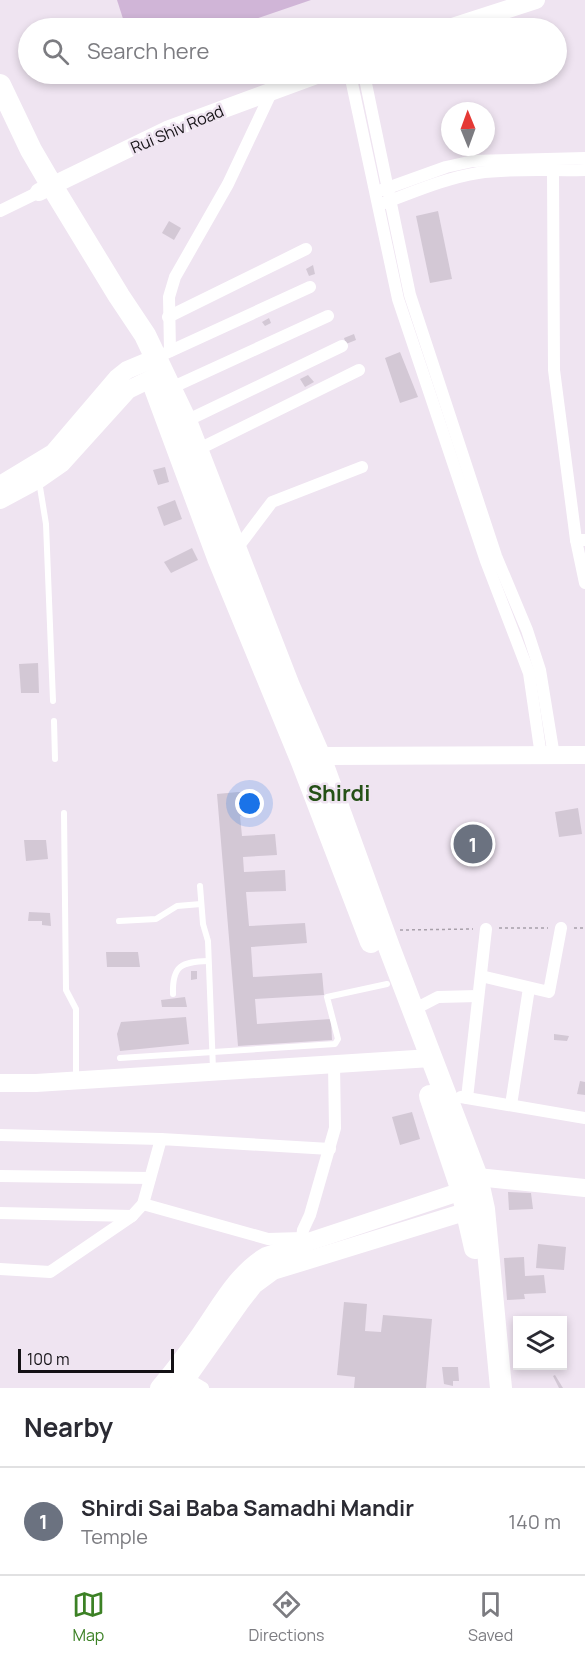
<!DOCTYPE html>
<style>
body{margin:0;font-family:Manrope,sans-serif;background:#f7f7f7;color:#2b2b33}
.controls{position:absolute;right:18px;bottom:18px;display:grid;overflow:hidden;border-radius:0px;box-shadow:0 3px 9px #0003}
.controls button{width:54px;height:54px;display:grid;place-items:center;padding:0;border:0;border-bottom:2px solid #e1e1e2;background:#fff;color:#2b2b33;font:30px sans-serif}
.compass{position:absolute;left:441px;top:102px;width:54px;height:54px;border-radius:50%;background:#fff;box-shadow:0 3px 9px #0003;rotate:359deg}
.scale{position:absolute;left:18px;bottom:15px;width:156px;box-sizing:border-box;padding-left:6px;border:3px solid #141115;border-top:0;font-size:16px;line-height:21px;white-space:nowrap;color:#141115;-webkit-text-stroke:4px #efe4f1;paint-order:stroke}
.you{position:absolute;left:250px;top:804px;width:21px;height:21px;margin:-15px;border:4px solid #fff;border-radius:50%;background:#1a73e8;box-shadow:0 0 0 9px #1a73e833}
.badge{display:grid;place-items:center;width:39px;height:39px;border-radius:50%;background:#3c8125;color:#fff;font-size:20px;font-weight:700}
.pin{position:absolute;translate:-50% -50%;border:3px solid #fff;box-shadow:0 2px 6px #0006}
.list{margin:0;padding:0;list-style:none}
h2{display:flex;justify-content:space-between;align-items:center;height:78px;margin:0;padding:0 24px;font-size:26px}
h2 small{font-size:20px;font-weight:400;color:#7c7c81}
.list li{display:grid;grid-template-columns:39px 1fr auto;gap:18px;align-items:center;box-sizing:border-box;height:108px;padding:0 24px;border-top:2px solid #e1e1e2}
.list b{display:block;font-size:22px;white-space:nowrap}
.list p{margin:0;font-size:20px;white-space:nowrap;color:#7c7c81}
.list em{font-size:20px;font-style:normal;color:#7c7c81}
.icon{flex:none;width:33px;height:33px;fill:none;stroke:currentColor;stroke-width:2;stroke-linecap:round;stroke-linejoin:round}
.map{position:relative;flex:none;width:585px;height:1388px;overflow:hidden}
.search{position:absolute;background:#fff;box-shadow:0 3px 9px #0003;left:18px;right:18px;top:18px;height:66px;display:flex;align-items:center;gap:15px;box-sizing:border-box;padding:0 21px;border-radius:33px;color:#7c7c81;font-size:22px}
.sheet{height:186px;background:#fff}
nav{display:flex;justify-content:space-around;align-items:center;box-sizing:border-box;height:84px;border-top:2px solid #e1e1e2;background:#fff;font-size:16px;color:#7c7c81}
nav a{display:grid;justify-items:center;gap:3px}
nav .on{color:#3c8125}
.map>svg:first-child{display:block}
.green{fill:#d0b5d7}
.building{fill:#d3c8d5}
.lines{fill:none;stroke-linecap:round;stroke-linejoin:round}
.path{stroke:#a8a0aa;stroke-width:1.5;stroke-dasharray:3 3;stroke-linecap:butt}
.lane{stroke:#fff;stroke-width:6}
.street{stroke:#fff;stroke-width:12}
.secondary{stroke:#fff;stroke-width:18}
.highway{stroke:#fff;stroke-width:22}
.labels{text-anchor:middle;stroke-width:5;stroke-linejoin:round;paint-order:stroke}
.street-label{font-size:16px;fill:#141115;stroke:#efe4f1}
.district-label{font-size:22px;font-weight:bold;fill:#245016;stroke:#efe4f1}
</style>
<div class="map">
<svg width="585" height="1388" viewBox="0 0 585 1388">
<rect width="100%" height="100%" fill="#efe4f1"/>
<path class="green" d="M117,0h194l-82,28h-103z"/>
<g class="building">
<path d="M438,211l14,68 -22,4 -14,-67z"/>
<path d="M169,221l12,7 -7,12 -12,-7z"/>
<path d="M313,265l2,9 -6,2 -3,-7z"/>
<path d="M269,318l2,5 -6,3 -3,-4z"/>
<path d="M354,334l2,6 -10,4 -2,-6z"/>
<path d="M400,352l18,45 -18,6 -15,-45z"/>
<path d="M308,375l6,7 -9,5 -5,-8z"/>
<path d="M165,467l4,15 -11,3 -5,-15z"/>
<path d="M175,500l7,19 -18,7 -7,-19z"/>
<path d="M192,548l6,12 -27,13 -7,-11z"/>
<path d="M38,663l1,30h-18l-2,-29z"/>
<path d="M238,792h19l2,22 -19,2 2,20 33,-2 2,21 -34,2 1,15 41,-2 1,21 -40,1 3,34 56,-3 2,20 -56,4 2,30 69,-4 2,22 -69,4 2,25 74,-5 1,21 -94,6 -21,-252z"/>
<path d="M578,808l4,26 -23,3 -4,-25z"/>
<path d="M24,840h22l2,19 -22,2z"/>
<path d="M29,912l21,1 1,13 -9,-1v-4h-14z"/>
<path d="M106,952h32l2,15h-33z"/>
<path d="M191,971h6v8l-6,1z"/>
<path d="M185,997l2,10h-25l-1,-7z"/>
<path d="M186,1017l3,27 -69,7 -3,-17 4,-12z"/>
<path d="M554,1034l15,2 -2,5 -13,-1z"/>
<path d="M580,1081l5,1v13l-8,-1z"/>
<path d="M412,1112l8,27 -20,6 -8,-28z"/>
<path d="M508,1192l23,1 2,16 -24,1z"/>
<path d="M538,1244l28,3 -2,23 -28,-2z"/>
<path d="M524,1257l1,19 19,-1 2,18 -22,1 1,5 -18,1 -3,-42z"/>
<path d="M344,1302l23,2 -2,27 16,1 2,-17 49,4 -6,69h-72l1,-11 -18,-2z"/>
<path d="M442,1367h16l1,14h-6v5l-9,-2z"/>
<path d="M555,1375l8,13h-4l-6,-12z"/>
</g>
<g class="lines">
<g class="path">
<path d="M499,928h49"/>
<path d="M574,928h11"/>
<path d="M400,930l73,-1"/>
</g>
<g class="lane">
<path d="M39,481l7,43 7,177"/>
<path d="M54,721l1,38"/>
<path d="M64,813l2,177 10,19v70"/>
<path d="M200,886l3,38 5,17 5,128"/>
<path d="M119,921l37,-2 21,-13 24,-2"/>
<path d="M173,994c-1,-29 9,-32 35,-33"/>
<path d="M120,1058l215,-14 3,-5 -11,-42 60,-13"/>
</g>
<g class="street">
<path d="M350,74l48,225 88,262 43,112 12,83"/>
<path d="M364,74l46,221 86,261 31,74 13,40 14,86"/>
<path d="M553,170l1,200 22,170h9"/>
<path d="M382,190l64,-23 27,-6 112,-3"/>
<path d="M384,203c30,-11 62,-25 94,-30 35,-5 72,-2 107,-3"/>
<path d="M0,211l39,-19"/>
<path d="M168,317l138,-68"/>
<path d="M170,351l-1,-54 6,-20 53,-93 44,-93"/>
<path d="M164,354l146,-67"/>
<path d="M171,388l157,-72"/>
<path d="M186,421l156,-75"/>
<path d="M197,450l162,-80"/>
<path d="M576,540l9,43"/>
<path d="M235,551l37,-49 90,-35"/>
<path d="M481,976l68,16 12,-64"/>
<path d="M413,1010l25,-13 40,-1"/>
<path d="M461,1097l124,21"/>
<path d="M467,1098l19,-169"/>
<path d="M511,1105l18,-117"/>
<path d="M0,1135l161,4"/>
<path d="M0,1176l150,2"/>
<path d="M143,1204l125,35 34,-1"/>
<path d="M0,1213l132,3"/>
<path d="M303,1251l-2,-6 2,-15 7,-15 25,-87 -1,-64"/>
<path d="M0,1269l50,3 82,-56 11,-12 18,-65 169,10"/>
<path d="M181,1375l22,13"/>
</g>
<g class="secondary">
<path d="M449,28l87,-28"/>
<path d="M39,192l128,-62 152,-56"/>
<path d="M0,485l53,-32 64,-75 10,-8 31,-13"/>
<path d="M0,500l39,-21 23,-16 66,-73 35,-17"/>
<path d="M308,760l18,-4 259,-1"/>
<path d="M0,1083h36l395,-25"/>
<path d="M465,1179l12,-2 108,11"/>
<path d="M159,1388c15,-18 29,-36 42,-55 19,-27 36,-60 65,-77l196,-65"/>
<path d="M180,1388l60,-85 14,-18 19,-14 195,-60 11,-1"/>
</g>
<g class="highway">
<path d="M0,85l31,65 21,36 67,110 26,39 41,86 103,265 31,71 69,190 88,230 7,32 17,179"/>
<path d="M153,383l65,175 84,204 69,180"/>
<path d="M430,1096l32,95 13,57"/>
</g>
</g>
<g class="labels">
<g class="street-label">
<text transform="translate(177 129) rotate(-23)" y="6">Rui Shiv Road</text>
</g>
<g class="district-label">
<text x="339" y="801">Shirdi</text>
</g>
</g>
</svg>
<div class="controls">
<button><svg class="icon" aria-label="layers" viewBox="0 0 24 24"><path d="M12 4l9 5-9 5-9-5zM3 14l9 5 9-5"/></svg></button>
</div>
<svg class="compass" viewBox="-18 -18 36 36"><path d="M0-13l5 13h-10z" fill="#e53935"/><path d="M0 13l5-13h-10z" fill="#7c7c81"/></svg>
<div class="scale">100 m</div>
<div class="you"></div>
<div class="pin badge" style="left:473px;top:844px;background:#6b7280">1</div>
<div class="search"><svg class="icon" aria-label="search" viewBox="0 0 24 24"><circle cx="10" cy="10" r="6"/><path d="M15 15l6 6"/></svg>Search here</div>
</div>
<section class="sheet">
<h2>Nearby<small></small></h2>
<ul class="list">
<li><span class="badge" style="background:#6b7280">1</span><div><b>Shirdi Sai Baba Samadhi Mandir</b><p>Temple</p></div><em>140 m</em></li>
</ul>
</section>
<nav>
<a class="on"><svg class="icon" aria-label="map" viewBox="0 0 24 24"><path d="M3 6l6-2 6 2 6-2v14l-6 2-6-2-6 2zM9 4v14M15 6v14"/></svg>Map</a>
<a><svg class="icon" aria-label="directions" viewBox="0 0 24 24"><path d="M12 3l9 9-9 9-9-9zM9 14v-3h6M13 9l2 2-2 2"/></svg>Directions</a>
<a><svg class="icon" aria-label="saved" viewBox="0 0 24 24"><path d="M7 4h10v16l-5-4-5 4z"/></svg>Saved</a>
</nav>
